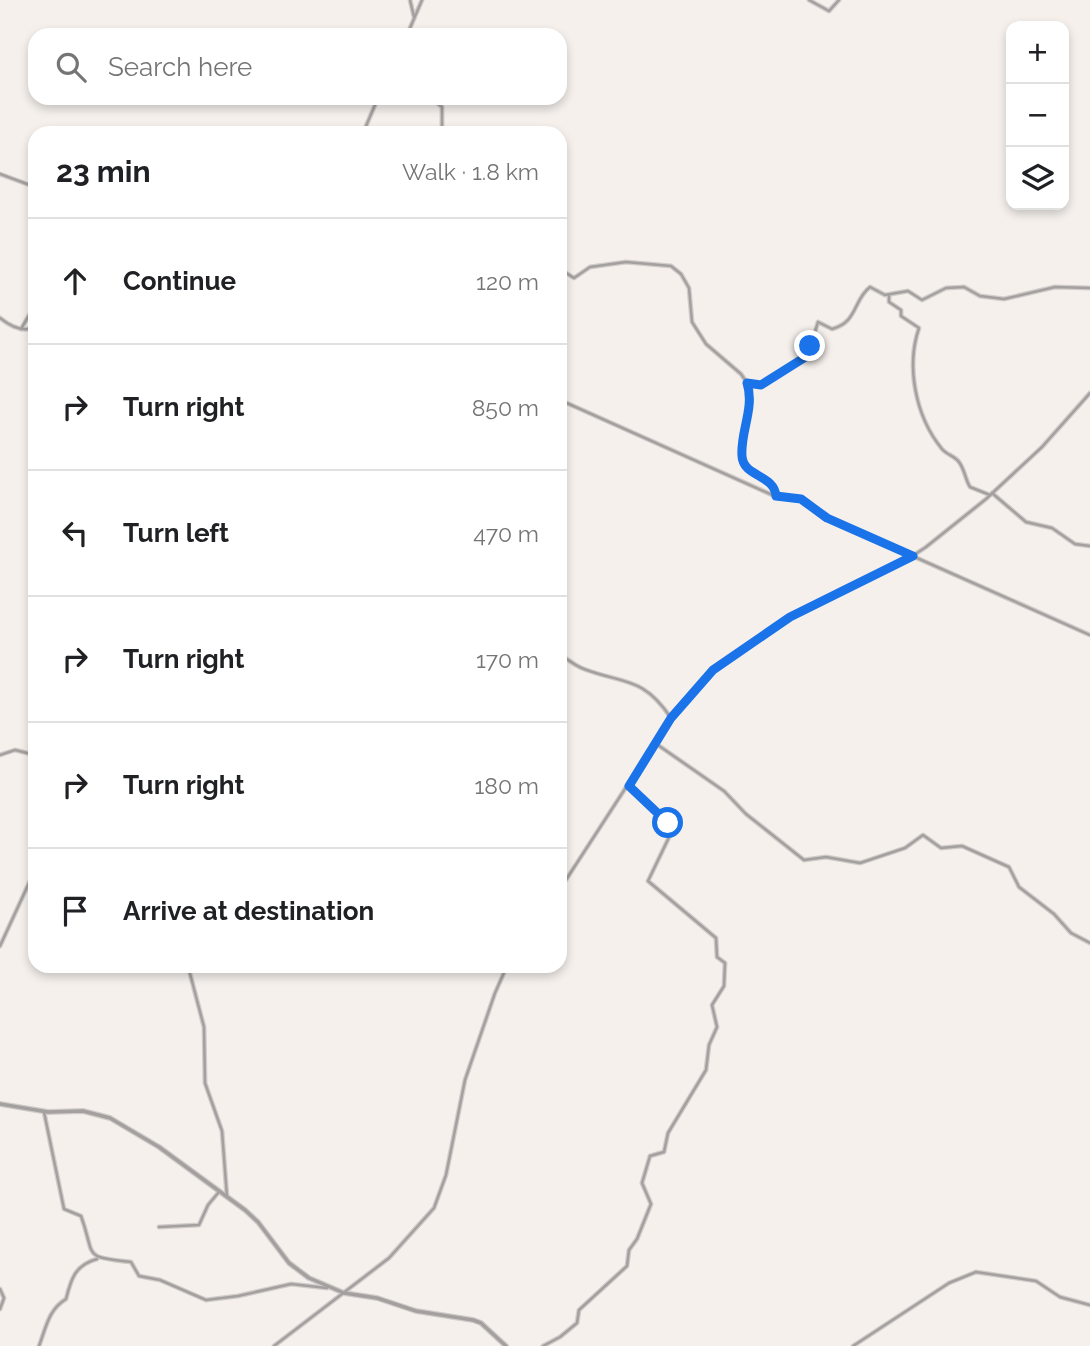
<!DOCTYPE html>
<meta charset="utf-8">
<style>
body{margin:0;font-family:Raleway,sans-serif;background:#f2f2f2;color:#202124}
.controls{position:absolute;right:21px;top:21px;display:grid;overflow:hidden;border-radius:14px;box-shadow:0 4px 10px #0003}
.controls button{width:63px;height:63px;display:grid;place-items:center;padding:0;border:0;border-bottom:2px solid #e0e0e0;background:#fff;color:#202124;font:35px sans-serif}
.stop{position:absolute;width:21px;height:21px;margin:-16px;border:5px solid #1a73e8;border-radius:50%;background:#fff}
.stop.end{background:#1a73e8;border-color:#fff;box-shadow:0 2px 7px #0008}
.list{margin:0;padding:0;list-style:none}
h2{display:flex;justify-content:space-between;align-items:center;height:91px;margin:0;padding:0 28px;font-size:30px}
h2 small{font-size:23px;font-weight:400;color:#757577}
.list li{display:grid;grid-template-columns:46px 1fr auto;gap:21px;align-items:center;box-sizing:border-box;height:126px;padding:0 28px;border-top:2px solid #e0e0e0}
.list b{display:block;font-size:26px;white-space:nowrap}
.list em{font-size:23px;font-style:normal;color:#757577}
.icon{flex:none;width:38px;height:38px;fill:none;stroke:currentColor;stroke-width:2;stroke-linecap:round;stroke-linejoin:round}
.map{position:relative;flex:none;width:1090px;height:1346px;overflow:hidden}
.search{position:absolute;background:#fff;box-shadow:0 4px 10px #0003;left:28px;top:28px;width:539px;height:77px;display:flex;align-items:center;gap:18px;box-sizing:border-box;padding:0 24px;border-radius:21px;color:#757577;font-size:26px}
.panel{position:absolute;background:#fff;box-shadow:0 4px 10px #0003;left:28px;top:126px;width:539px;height:847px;border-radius:21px}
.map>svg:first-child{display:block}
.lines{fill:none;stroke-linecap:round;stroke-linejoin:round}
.minor-casing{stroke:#d1ccc9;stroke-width:5}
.tertiary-casing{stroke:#d1ccc9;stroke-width:6}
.minor{stroke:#a3a09f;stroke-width:2.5}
.tertiary{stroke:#a3a09f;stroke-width:3.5}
.route{stroke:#1a73e8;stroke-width:9}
</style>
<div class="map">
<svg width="1090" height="1346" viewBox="0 0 1090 1346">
<rect width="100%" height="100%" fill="#f5f0ec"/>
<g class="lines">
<g class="minor-casing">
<g id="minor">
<path d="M410,0l4,17"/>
<path d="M809,0l20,11 10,-11"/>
<path d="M407,35l15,-35"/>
<path d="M431,98l11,9v26"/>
<path d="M363,133l15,-35"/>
<path d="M0,174l35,13"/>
<path d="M560,269l14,9 16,-11 36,-5 45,4 10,8 8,14 3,34 14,22 35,30 7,10 1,23 -7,51 4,8 26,17 4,14"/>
<path d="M889,295v7l12,8v6l18,12c-13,38 -4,88 23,121 5,6 13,7 17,13 6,8 6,17 11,25l20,8"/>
<path d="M0,318c10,8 23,15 35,9"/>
<path d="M21,329l14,-24"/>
<path d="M747,383l13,3 48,-31 10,-33 14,7c26,-7 21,-29 38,-42l15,8 23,-4 14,9 24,-12 18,-1 16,9 24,3 51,-12 35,1"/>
<path d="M560,400l219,98 22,1 26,19 263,117"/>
<path d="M992,493l34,29 26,6 23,16 15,2"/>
<path d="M560,655c8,4 15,11 24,14 39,15 59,7 87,49"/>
<path d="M655,743l69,48 22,23 58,46 22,-3 34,6 45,-15 18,-13 18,13 21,-2 47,21 10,20 35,27 17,19 19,10"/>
<path d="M0,755l15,-5 20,5"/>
<path d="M560,889l111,-171 42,-48 77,-53 54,-29 58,-25 24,-16 60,-48 56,-52 48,-54"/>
<path d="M0,946l35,-76"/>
<path d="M188,966l16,61 1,56 17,48 5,66"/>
<path d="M44,1112l20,97 17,7c15,41 0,41 50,46l8,14 21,4 46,20 32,-4 53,-12 36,4"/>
<path d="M159,1227l40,-2 9,-20 10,-12"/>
<path d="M0,1289l4,9 -4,11"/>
<path d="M39,1346c7,-18 9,-36 27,-47 5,-20 9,-34 31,-40"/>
<path d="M274,1346l115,-88 45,-50 12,-33 19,-95 30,-87 12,-27"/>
<path d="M543,1346l17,-9 17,-14 2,-13 48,-44 2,-16 8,-11 14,-35 -9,-21 8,-27 14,-4 4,-19 38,-63 3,-25 8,-18 -5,-22 12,-19 1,-23 -8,-6 -1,-19 -68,-57 25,-52 -19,-22 -25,-21"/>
<path d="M853,1346l96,-63 27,-11 60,9 24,16 30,8"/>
</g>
</g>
<g class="tertiary-casing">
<path id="tertiary" d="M0,1104l48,8 35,-1 27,7 49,29 86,63 13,12 31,41 20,15 35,15 33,5 39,13 57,9 8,3 25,23"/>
</g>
<use href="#minor" class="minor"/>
<use href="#tertiary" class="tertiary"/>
</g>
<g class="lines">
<path class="route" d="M668,823l-39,-37 42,-68 42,-48 77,-53 123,-61 -86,-38 -26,-19 -25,-3c-2,-22 -33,-19 -34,-40 -2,-24 13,-48 5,-73l14,2 46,-29 3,-10"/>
</g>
</svg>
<div class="controls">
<button>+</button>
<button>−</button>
<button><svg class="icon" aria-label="layers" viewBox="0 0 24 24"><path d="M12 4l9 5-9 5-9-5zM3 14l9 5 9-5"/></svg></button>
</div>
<div class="stop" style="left:668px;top:823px"></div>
<div class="stop end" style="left:810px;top:346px"></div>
<div class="search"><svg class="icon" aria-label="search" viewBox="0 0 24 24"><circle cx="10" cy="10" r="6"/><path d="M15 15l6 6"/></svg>Search here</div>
<section class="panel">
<h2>23 min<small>Walk · 1.8 km</small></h2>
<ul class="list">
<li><svg class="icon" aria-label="ahead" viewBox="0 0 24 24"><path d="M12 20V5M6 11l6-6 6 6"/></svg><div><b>Continue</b></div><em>120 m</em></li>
<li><svg class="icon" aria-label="right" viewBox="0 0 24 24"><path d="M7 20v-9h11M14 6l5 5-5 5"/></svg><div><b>Turn right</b></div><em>850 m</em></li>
<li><svg class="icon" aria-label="left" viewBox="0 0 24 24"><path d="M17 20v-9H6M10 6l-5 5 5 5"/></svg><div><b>Turn left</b></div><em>470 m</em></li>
<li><svg class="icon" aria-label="right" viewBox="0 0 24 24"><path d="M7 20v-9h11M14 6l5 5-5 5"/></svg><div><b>Turn right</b></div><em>170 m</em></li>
<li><svg class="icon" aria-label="right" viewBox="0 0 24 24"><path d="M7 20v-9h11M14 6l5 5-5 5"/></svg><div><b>Turn right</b></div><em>180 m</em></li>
<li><svg class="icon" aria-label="arrive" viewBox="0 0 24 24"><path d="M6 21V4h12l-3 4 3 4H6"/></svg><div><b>Arrive at destination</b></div></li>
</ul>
</section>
</div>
